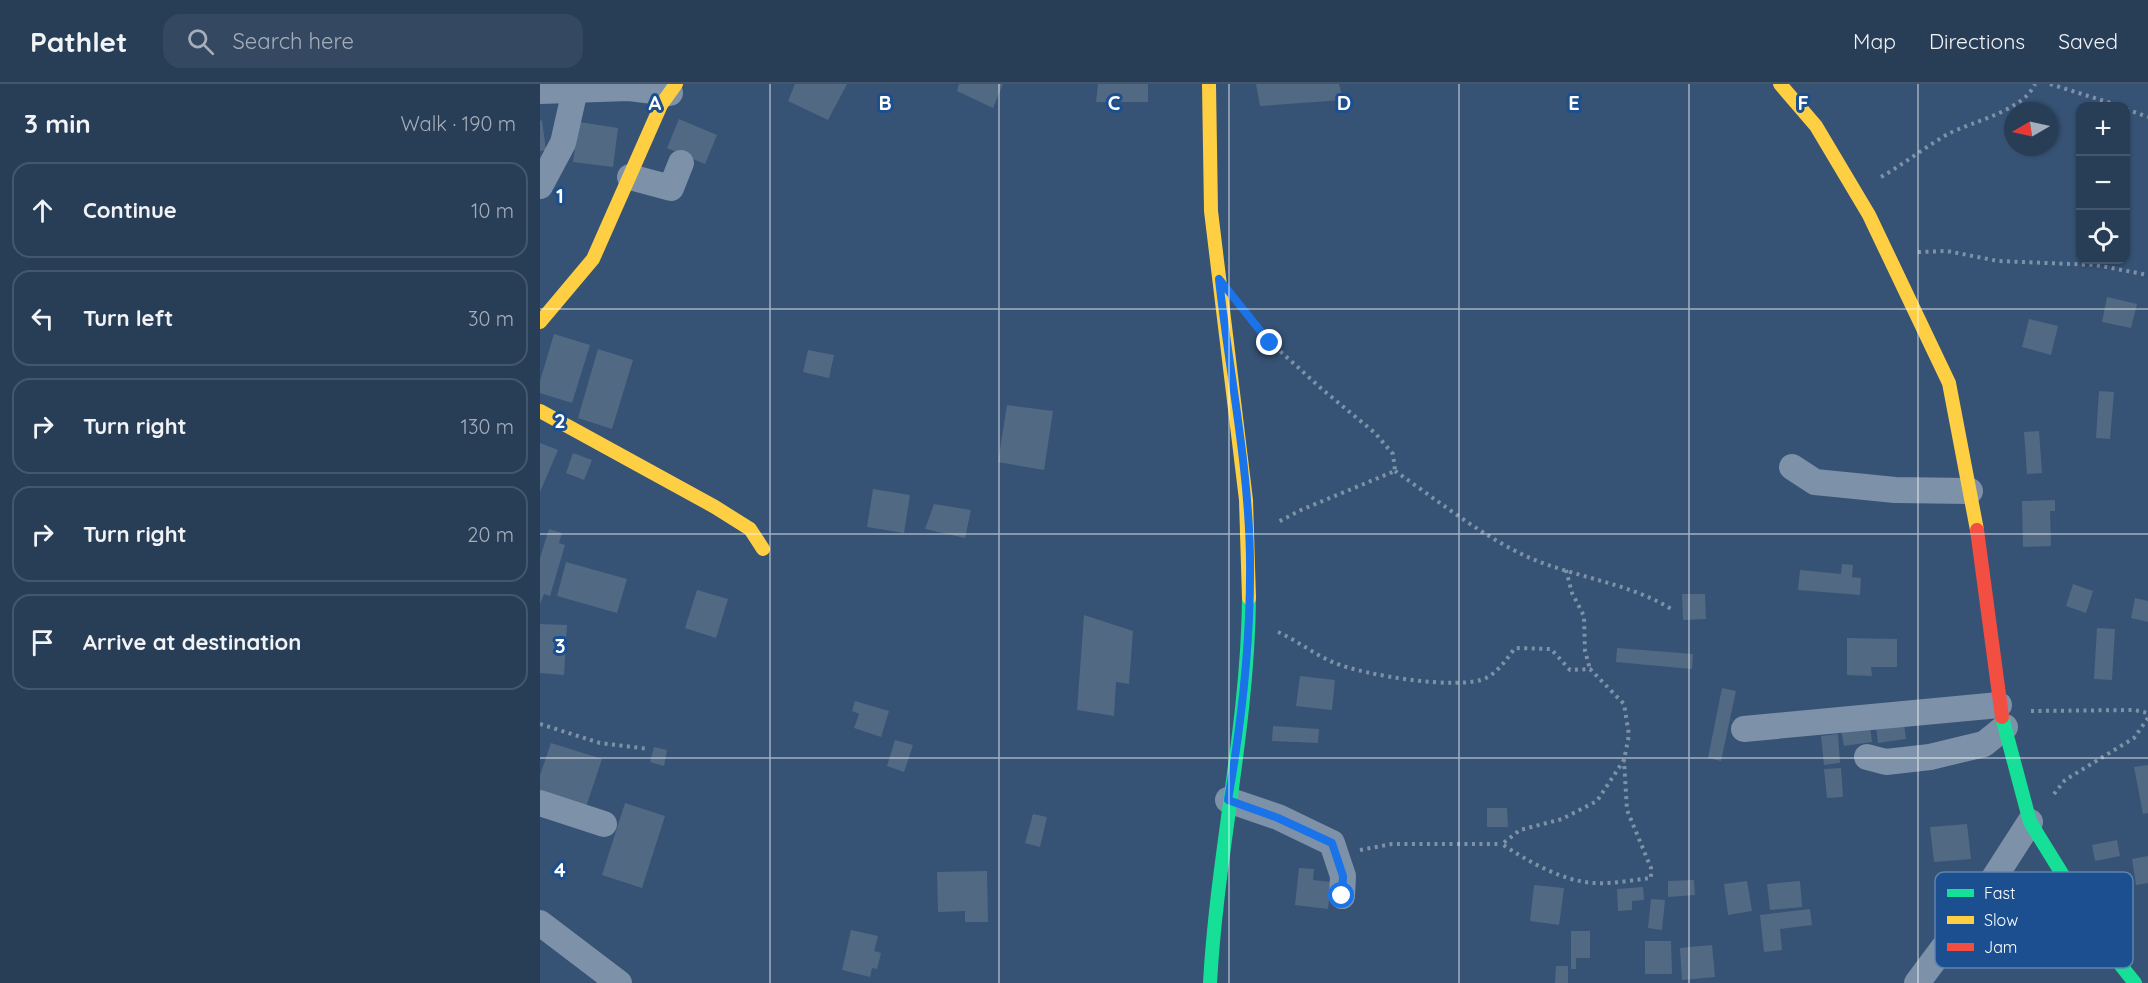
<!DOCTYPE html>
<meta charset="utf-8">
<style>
body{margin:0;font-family:Quicksand,sans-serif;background:#344961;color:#f1f3f6}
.controls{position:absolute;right:18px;top:18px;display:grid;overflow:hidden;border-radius:12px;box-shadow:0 2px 4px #0004}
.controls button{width:54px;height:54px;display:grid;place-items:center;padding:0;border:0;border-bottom:2px solid #44576d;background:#283e57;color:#f1f3f6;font:30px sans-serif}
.compass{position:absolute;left:1464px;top:18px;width:54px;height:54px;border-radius:50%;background:#283e57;box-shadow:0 2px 4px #0004;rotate:261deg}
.stop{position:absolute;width:18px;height:18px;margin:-14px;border:4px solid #1a73e8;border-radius:50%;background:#fff}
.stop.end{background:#1a73e8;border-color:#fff;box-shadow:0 2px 6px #0008}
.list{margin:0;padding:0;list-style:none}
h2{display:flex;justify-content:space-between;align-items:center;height:78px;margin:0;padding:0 24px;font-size:26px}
h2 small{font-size:20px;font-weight:400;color:#a5aeba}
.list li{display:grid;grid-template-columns:39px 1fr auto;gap:18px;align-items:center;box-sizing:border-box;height:96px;margin:0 12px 12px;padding:0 12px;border:2px solid #44576d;border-radius:18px}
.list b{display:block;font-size:22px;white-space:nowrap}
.list em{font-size:20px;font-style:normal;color:#a5aeba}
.icon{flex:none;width:33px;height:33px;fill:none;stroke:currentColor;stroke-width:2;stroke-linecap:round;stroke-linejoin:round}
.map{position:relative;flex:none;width:1608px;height:899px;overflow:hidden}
header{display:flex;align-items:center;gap:36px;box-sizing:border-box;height:84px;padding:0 30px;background:#283e57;border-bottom:2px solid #44576d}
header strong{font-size:28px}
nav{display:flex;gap:33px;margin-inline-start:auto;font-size:21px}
.search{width:420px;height:54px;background:#344961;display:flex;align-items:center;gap:15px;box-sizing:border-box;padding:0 21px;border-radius:18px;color:#a5aeba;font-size:22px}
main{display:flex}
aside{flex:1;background:#283e57}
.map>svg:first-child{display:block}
.building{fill:#526984}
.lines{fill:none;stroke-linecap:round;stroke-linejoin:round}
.path{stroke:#7d92a8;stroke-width:4;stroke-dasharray:3 4.5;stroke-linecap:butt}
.street{stroke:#7d92a8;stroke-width:26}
.fast{stroke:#16e098;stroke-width:14}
.slow{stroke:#ffcf43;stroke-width:14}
.jam{stroke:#f24e42;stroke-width:14}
.route{stroke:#1a73e8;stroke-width:8}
.grid{fill:none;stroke:#fff;stroke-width:1.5;stroke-opacity:0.55}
.key{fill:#1b4f8f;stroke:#5f84b1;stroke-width:1.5}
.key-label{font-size:16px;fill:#fff}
.grid-label{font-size:20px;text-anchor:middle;font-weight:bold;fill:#fff;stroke:#1b4f8f;stroke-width:6;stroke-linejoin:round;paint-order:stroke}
</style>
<header>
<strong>Pathlet</strong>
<div class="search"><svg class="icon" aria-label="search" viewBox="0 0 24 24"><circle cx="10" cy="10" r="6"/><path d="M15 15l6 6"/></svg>Search here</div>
<nav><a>Map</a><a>Directions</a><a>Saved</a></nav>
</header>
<main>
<aside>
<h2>3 min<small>Walk · 190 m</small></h2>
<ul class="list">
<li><svg class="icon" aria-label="ahead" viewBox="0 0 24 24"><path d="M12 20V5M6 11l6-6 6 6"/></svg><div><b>Continue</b></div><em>10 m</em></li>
<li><svg class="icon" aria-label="left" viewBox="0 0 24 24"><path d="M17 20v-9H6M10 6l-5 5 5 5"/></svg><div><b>Turn left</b></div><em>30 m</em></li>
<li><svg class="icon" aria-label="right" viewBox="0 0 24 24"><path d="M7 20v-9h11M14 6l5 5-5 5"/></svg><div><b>Turn right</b></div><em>130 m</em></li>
<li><svg class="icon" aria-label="right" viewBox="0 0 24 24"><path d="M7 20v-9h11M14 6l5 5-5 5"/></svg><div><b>Turn right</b></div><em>20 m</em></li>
<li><svg class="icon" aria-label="arrive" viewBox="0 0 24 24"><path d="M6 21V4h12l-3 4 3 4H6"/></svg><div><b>Arrive at destination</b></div></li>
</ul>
</aside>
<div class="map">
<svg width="1608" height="899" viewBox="0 0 1608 899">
<rect width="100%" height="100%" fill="#365274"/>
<g class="building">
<path d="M255,0h52l-19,36 -40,-19z"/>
<path d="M419,0h44l-10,24 -36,-17z"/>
<path d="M558,0h50v18h-52z"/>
<path d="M716,0h83l4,16 -83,6z"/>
<path d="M139,35l38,16 -12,29 -38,-16z"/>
<path d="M2,36l4,30 -6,1v-30z"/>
<path d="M39,38l39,6 -5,39 -40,-5z"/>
<path d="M1567,213l30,7 -6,24 -29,-6z"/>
<path d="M1489,235l29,7 -7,29 -29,-8z"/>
<path d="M14,250l36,11 -18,58 -32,-10v-12z"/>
<path d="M58,265l35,11 -21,69 -34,-11z"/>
<path d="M268,266l26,5 -5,23 -26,-6z"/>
<path d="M1559,307l15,1 -4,47 -14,-1z"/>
<path d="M467,321l46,6 -9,59 -46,-8z"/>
<path d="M1499,347l3,42 -15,1 -3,-42z"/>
<path d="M0,359l18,7 -18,42z"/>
<path d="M33,369l19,7 -8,20 -18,-7z"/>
<path d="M333,405l37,6 -6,38 -37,-6z"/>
<path d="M1515,416v11h-5l1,35 -28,1 -1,-46z"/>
<path d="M394,420l37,6 -6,28 -40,-9z"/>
<path d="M9,445l13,4 -3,10 6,2 -15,51 -6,-2 -4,10v-46z"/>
<path d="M26,478l61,17 -10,34 -60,-17z"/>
<path d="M1302,480l11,1 -1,12 9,1 -1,17 -62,-5 2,-20 41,4z"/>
<path d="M1533,500l20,7 -7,22 -20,-7z"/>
<path d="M157,506l31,9 -12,39 -31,-10z"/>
<path d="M1142,510h23l1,25 -23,1z"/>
<path d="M1595,514l13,3v21l-17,-4z"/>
<path d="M544,531l49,16 -4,53 -13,-2 -2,34 -37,-6z"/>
<path d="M0,540l27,1 -3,50 -24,-2z"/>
<path d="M1557,544l18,1 -3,51 -18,-1z"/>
<path d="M1307,554l50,1v28h-26l1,9 -25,-1z"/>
<path d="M1077,564l76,6 -1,15 -76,-7z"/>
<path d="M760,592l35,4 -3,30 -36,-4z"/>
<path d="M1182,604l14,3 -15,70 -13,-3z"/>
<path d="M315,617l34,10 -8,26 -27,-9 5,-14 -7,-3z"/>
<path d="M1364,639l2,16 -28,4 -2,-17z"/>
<path d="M733,642l46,3 -1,14 -46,-2z"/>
<path d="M1330,642l2,16 -28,4 -3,-16z"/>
<path d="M1298,650l2,29 -16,2 -3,-29z"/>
<path d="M355,656l18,5 -9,27 -17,-6z"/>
<path d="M11,659l51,16 -16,48 -46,-10v-22z"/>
<path d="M114,663l13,3 -3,16 -14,-4z"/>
<path d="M1608,681v48l-5,1 -9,-47z"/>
<path d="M1301,684l2,29 -16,1 -3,-29z"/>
<path d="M85,719l40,13 -23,72 -40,-13z"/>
<path d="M947,724h20l1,19h-21z"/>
<path d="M493,730l14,3 -7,30 -15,-4z"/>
<path d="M1427,740l4,35 -37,3 -4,-35z"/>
<path d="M1577,756l3,16 -25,5 -3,-16z"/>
<path d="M1608,772v27l-12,2 -4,-26z"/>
<path d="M759,784l15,1 -1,11 18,2 -3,27 -33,-4z"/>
<path d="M447,787l1,51h-23v-11l-27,1 -1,-40z"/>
<path d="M1154,796l1,15 -27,2v-16z"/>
<path d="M1207,797l5,30 -24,4 -4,-31z"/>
<path d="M1260,797l2,26 -32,3 -3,-26z"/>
<path d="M994,801l30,3 -5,37 -29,-4z"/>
<path d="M1103,803l1,13 -12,1v9l-14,1 -1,-22z"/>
<path d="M1111,815l14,1 -3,30 -14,-2z"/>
<path d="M1270,825l2,16 -32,4 2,21 -18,2 -4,-37z"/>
<path d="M311,846l27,6 -4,15 7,2 -4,16 -5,-1 -2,9 -28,-7z"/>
<path d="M1031,847h19v27h-14v11h-5z"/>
<path d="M1105,857h26l1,33h-27z"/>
<path d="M1172,861l3,32 -33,3 -2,-32z"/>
<path d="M1016,882h12v17h-13z"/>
</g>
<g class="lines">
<g class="path">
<path d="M1510,0l70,22"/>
<path d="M1586,25l22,8"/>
<path d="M1341,93c23,-13 44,-30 67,-43 25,-13 75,-23 87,-50"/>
<path d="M1378,168l29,-1 51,10 98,4 52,10"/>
<path d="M715,240l16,19 52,47 52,43 18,21 2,17 -94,39 -23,12"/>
<path d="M855,387c42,29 88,66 135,87 47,20 100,25 143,52"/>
<path d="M1026,486l6,23 12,23 1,35 5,18"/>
<path d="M738,548c20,9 37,23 57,31 28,12 125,28 151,15 13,-7 20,-18 29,-30l36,1 19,21 20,-1 34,35 5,31 -5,25 -27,41 -35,18 -42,11 -18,14c25,17 62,38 93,39 18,1 38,-3 56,-5v-10l-24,-58 -3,-50"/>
<path d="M1491,627l103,-1 14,3"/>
<path d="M0,640l60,19 49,6"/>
<path d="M1514,710l11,-14 69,-42 14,-20"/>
<path d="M820,766l32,-6h110"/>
</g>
<g class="street">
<path d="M0,7l89,-3 41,5"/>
<path d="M90,93l41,11 10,-25"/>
<path d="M0,102l23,-43 12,-53"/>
<path d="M1252,383l23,15 80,8 75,1"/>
<path d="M1204,645l255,-24"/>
<path d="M1327,673l19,5 44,-5 54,-13 21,-17"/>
<path d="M688,716l50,17 54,26 11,33 -1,20"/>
<path d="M0,719l64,21"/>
<path d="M0,839l79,60"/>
<path d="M1408,858l99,-9 43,-14"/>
<path d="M1377,899l68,-91 45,-70"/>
</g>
<g class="fast">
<path d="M1462,633l28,105 81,131 24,30"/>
<path d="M670,899c7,-129 38,-257 39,-385"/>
</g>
<g class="slow">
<path d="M669,0l2,127 35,289 3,98"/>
<path d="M1240,0l36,42 53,89 80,168 28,147"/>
<path d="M0,238l53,-63 68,-154 15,-21"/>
<path d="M0,327l175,96 35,22 13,20"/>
</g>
<path class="jam" d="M1437,446l25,187"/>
</g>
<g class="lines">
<path class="route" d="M730,259l-51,-64c10,93 30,187 31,281 1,81 -8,160 -22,240l50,18 54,25 11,33 -1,20"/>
</g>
<path class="grid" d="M230,0v899M459,0v899M689,0v899M919,0v899M1149,0v899M1378,0v899M0,225h1608M0,450h1608M0,674h1608"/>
<rect x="1395" y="788" width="198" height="96" rx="9" class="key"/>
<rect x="1407" y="805" width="27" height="8" fill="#16e098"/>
<rect x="1407" y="832" width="27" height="8" fill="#ffcf43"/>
<rect x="1407" y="859" width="27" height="8" fill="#f24e42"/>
<g class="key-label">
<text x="1444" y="815">Fast</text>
<text x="1444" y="842">Slow</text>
<text x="1444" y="869">Jam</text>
</g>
<g class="grid-label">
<text x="115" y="26">A</text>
<text x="345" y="26">B</text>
<text x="574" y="26">C</text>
<text x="804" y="26">D</text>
<text x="1034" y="26">E</text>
<text x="1263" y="26">F</text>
<text x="20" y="119">1</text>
<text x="20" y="344">2</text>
<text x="20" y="569">3</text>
<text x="20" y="793">4</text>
</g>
</svg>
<div class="controls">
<button>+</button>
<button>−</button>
<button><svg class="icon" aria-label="locate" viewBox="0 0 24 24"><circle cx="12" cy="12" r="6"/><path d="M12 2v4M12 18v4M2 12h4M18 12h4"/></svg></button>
</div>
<svg class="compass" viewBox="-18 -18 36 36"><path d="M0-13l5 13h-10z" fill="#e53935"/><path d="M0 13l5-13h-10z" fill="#a5aeba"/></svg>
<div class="stop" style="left:802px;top:812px"></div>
<div class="stop end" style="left:730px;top:259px"></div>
</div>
</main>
